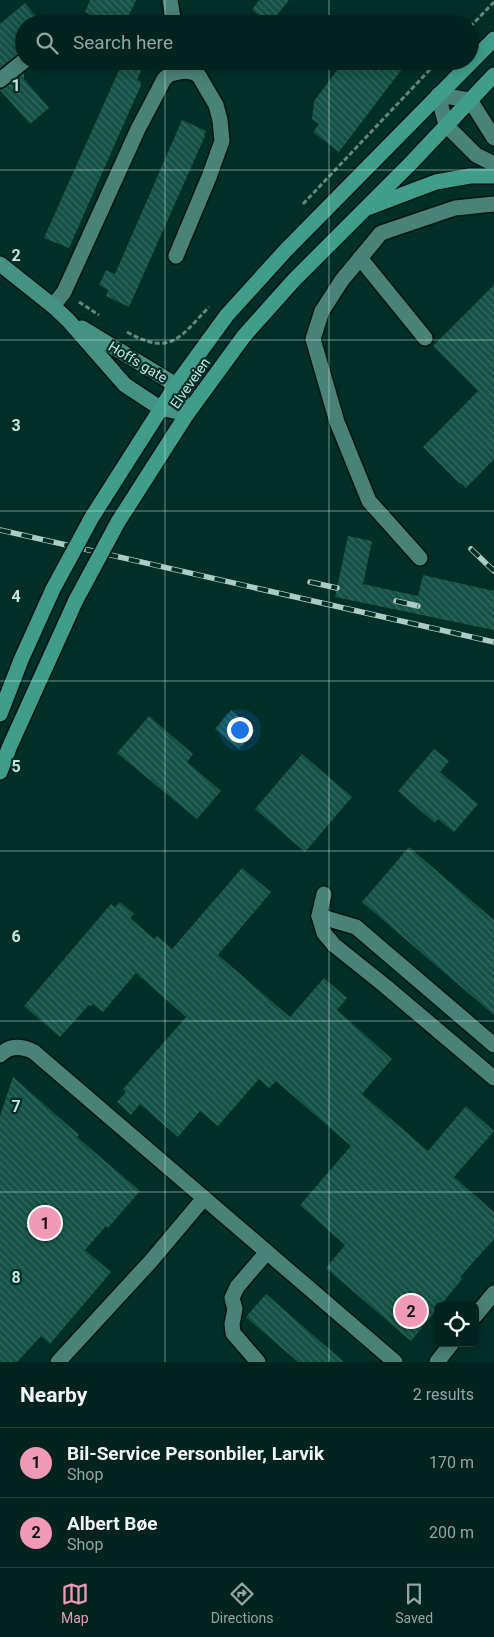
<!DOCTYPE html>
<meta charset="utf-8">
<style>
body{margin:0;font-family:Roboto,sans-serif;background:#0a2b26;color:#f1f3f6}
.controls{position:absolute;right:15px;bottom:15px;display:grid;overflow:hidden;border-radius:8px;box-shadow:0 2px 12px #0003}
.controls button{width:45px;height:45px;display:grid;place-items:center;padding:0;border:0;border-bottom:1px solid #22403b;background:#00231d;color:#f1f3f6;font:25px sans-serif}
.you{position:absolute;left:239px;top:729px;width:18px;height:18px;margin:-12px;border:4px solid #fff;border-radius:50%;background:#1a73e8;box-shadow:0 0 0 8px #1a73e833}
.badge{display:grid;place-items:center;width:32px;height:32px;border-radius:50%;background:#f09ab7;color:#111;font-size:16px;font-weight:700}
.pin{position:absolute;translate:-50% -50%;border:2px solid #fff;box-shadow:0 1px 5px #0006}
.list{margin:0;padding:0;list-style:none}
h2{display:flex;justify-content:space-between;align-items:center;height:65px;margin:0;padding:0 20px;font-size:21px}
h2 small{font-size:16px;font-weight:400;color:#95a4a4}
.list li{display:grid;grid-template-columns:32px 1fr auto;gap:15px;align-items:center;box-sizing:border-box;height:70px;padding:0 20px;border-top:1px solid #22403b}
.list b{display:block;font-size:19px;white-space:nowrap}
.list p{margin:0;font-size:16px;white-space:nowrap;color:#95a4a4}
.list em{font-size:16px;font-style:normal;color:#95a4a4}
.icon{flex:none;width:28px;height:28px;fill:none;stroke:currentColor;stroke-width:2;stroke-linecap:round;stroke-linejoin:round}
.map{position:relative;flex:none;width:494px;height:1362px;overflow:hidden}
.search{position:absolute;background:#00231d;box-shadow:0 2px 12px #0003;left:15px;right:15px;top:15px;height:55px;display:flex;align-items:center;gap:12px;box-sizing:border-box;padding:0 18px;border-radius:28px;color:#95a4a4;font-size:19px}
.sheet{height:205px;background:#00231d}
nav{display:flex;justify-content:space-around;align-items:center;box-sizing:border-box;height:70px;border-top:1px solid #22403b;background:#00231d;font-size:14px;color:#95a4a4}
nav a{display:grid;justify-items:center;gap:2px}
nav .on{color:#f09ab7}
.map>svg:first-child{display:block}
.building{fill:url(#building-back-hatch)}
.lines{fill:none;stroke-linecap:round;stroke-linejoin:round}
.minor-casing{stroke:#001510;stroke-width:18}
.major-casing{stroke:#001510;stroke-width:18}
.highway-casing{stroke:#001510;stroke-width:18}
.path{stroke:#61877f;stroke-width:3;stroke-dasharray:5 2.5;stroke-linecap:butt}
.minor{stroke:#498276;stroke-width:15}
.major{stroke:#439282;stroke-width:15}
.highway{stroke:#3f9d8a;stroke-width:15}
.rail-casing{stroke:#accbc3;stroke-width:5.5}
.rail{stroke:#002f27;stroke-width:4;stroke-dasharray:11;stroke-linecap:butt}
.highway-bridge-casing{stroke:#001510;stroke-width:18;stroke-linecap:butt}
.highway-bridge{stroke:#3f9d8a;stroke-width:15}
.grid{fill:none;stroke:#c8e5dd;stroke-width:1;stroke-opacity:0.55}
.labels{text-anchor:middle;stroke-width:4.5;stroke-linejoin:round;paint-order:stroke}
.street-label{font-size:14px;fill:#c8e5dd;stroke:#002f27}
.grid-label{font-size:16px;text-anchor:middle;font-weight:bold;fill:#c8e5dd;stroke:#002f27;stroke-width:4.5;stroke-linejoin:round;paint-order:stroke}
</style>
<div class="map">
<svg width="494" height="1362" viewBox="0 0 494 1362">
<defs>
<pattern id="building-back-hatch" width="6" height="6" patternUnits="userSpaceOnUse" patternTransform="scale(1.25)"><rect width="6" height="6" fill="#145146"/><path d="M-1 5l2 2M0 0l6 6M5-1l2 2" fill="none" stroke="#356a60"/></pattern>
</defs>
<rect width="100%" height="100%" fill="#002f27"/>
<g class="building">
<path d="M90,0h46l-11,24h-32l3,-7 -11,-5z"/>
<path d="M259,0h30l-19,24 -18,-14z"/>
<path d="M25,3l17,21h-18v28l-6,2 -18,14v-44z"/>
<path d="M123,61h22l-8,19 4,2v3l-72,163 -25,-10z"/>
<path d="M344,61h64l-69,91 -26,-20 6,-8 -7,-5 2,-18z"/>
<path d="M24,73v6l25,29 -19,16 -30,-34 6,-3z"/>
<path d="M182,120l24,11 -2,5h1l-76,171 -23,-11 2,-6 -9,-5 7,-15 9,4z"/>
<path d="M494,285v174l-28,29 -5,-5 -1,1 -37,-37 55,-56 -45,-45z"/>
<path d="M348,536l24,5 -9,43 55,12 5,-21 71,16v39l-159,-33z"/>
<path d="M231,710l24,21 -16,18 -24,-20z"/>
<path d="M149,716l44,38 -6,8 34,29 -24,28 -80,-66z"/>
<path d="M434,749l15,12 -9,11 38,32 -24,28 -16,-13 -3,4 -37,-32z"/>
<path d="M302,754l50,43 -47,55 -50,-43z"/>
<path d="M409,847l85,73v95l-132,-113z"/>
<path d="M242,868l29,24 -53,63 72,62 34,-39 23,20 -10,12 55,49 -30,35 66,57 38,-45 28,25 -40,46 40,35v27l-34,38 2,2 -22,27h-2v2l-27,33 -85,-73 19,-23 -45,-40 51,-59 -75,-65 -7,7 -10,-9 -41,47 -18,-15 -22,26 -38,-33 -9,11 -14,-13 9,-10 -3,-3 63,-72 -50,-44 -33,39 -10,-8 -2,2 -2,-1 -29,32 -36,-31 87,-102 4,3 5,-5 14,12 -4,4 24,21 3,-3 15,13z"/>
<path d="M13,1077l66,58 -2,2 63,54 -32,37 -2,-2 -21,24 26,22 -61,72 -9,-8 -24,26h-17v-246z"/>
<path d="M266,1294l78,68h-46l-52,-45z"/>
</g>
<g class="lines">
<g class="minor-casing">
<g id="minor">
<path d="M170,0l4,24"/>
<path d="M0,80l24,-19"/>
<path d="M494,138l-24,-38 -32,-5 8,30 30,30 18,9"/>
<path d="M360,258l65,80"/>
<path d="M53,306l11,-14 74,-163 20,-38 6,-12 6,-5 15,-3 10,2 4,3 17,29 4,15 2,21 -13,36 -33,79"/>
<path d="M420,558l-51,-57 -32,-79 -24,-83 9,-28 20,-31 39,-47 74,-25 39,-4"/>
<path d="M324,894l-5,22 5,17 10,12 50,40 110,93"/>
<path d="M319,916l37,11 138,118"/>
<path d="M0,1055c10,-10 22,-9 34,-3l361,310"/>
<path d="M475,1316l19,-23"/>
<path d="M58,1362l93,-101 53,-63"/>
<path d="M258,1362l-25,-29 -1,-9 3,-15 -3,-11 5,-11 30,-35"/>
<path d="M437,1362l15,-19"/>
</g>
</g>
<g class="major-casing">
<g id="major">
<path d="M0,264l53,42 15,14 57,65 35,23 27,6"/>
<path d="M82,328l94,57 11,29"/>
</g>
</g>
<g class="highway-casing">
<g id="highway">
<path d="M370,207l66,-25 34,-6h24"/>
<path d="M92,517l84,-132 51,-70 59,-65 208,-211"/>
<path d="M118,522l69,-108 57,-78 50,-56 117,-117 83,-88"/>
<path d="M0,714l21,-54 32,-71"/>
<path d="M0,772l9,-24 67,-148"/>
</g>
</g>
<g class="path">
<path d="M470,27l24,-25"/>
<path d="M303,204l135,-143"/>
<path d="M79,302l20,13"/>
<path d="M127,332c44,25 53,5 82,-25"/>
</g>
<use href="#minor" class="minor"/>
<use href="#major" class="major"/>
<use href="#highway" class="highway"/>
<g class="rail-casing">
<g id="rail">
<path d="M0,530l494,112"/>
<path d="M471,549l23,22"/>
<path d="M310,582l27,6"/>
<path d="M396,601l22,5"/>
</g>
</g>
<use href="#rail" class="rail"/>
<g class="highway-bridge-casing">
<g id="highway-bridge">
<path d="M53,589l39,-72"/>
<path d="M76,600l42,-78"/>
</g>
</g>
<use href="#highway-bridge" class="highway-bridge"/>
</g>
<path class="grid" d="M165,0v24M329,0v24M165,61v1301M329,61v1301M0,170h494M0,340h494M0,511h494M0,681h494M0,851h494M0,1021h494M0,1192h494"/>
<g class="labels">
<g class="street-label">
<text transform="translate(138 362) rotate(31)" y="5">Hoffs gate</text>
<text transform="translate(190 383) rotate(-55)" y="5">Elveveien</text>
</g>
</g>
<g class="grid-label">
<text x="16" y="91">1</text>
<text x="16" y="261">2</text>
<text x="16" y="431">3</text>
<text x="16" y="602">4</text>
<text x="16" y="772">5</text>
<text x="16" y="942">6</text>
<text x="16" y="1112">7</text>
<text x="16" y="1283">8</text>
</g>
</svg>
<div class="controls">
<button><svg class="icon" aria-label="locate" viewBox="0 0 24 24"><circle cx="12" cy="12" r="6"/><path d="M12 2v4M12 18v4M2 12h4M18 12h4"/></svg></button>
</div>
<div class="you"></div>
<div class="pin badge" style="left:45px;top:1223px">1</div>
<div class="pin badge" style="left:411px;top:1311px">2</div>
<div class="search"><svg class="icon" aria-label="search" viewBox="0 0 24 24"><circle cx="10" cy="10" r="6"/><path d="M15 15l6 6"/></svg>Search here</div>
</div>
<section class="sheet">
<h2>Nearby<small>2 results</small></h2>
<ul class="list">
<li><span class="badge">1</span><div><b>Bil-Service Personbiler, Larvik</b><p>Shop</p></div><em>170 m</em></li>
<li><span class="badge">2</span><div><b>Albert Bøe</b><p>Shop</p></div><em>200 m</em></li>
</ul>
</section>
<nav>
<a class="on"><svg class="icon" aria-label="map" viewBox="0 0 24 24"><path d="M3 6l6-2 6 2 6-2v14l-6 2-6-2-6 2zM9 4v14M15 6v14"/></svg>Map</a>
<a><svg class="icon" aria-label="directions" viewBox="0 0 24 24"><path d="M12 3l9 9-9 9-9-9zM9 14v-3h6M13 9l2 2-2 2"/></svg>Directions</a>
<a><svg class="icon" aria-label="saved" viewBox="0 0 24 24"><path d="M7 4h10v16l-5-4-5 4z"/></svg>Saved</a>
</nav>
